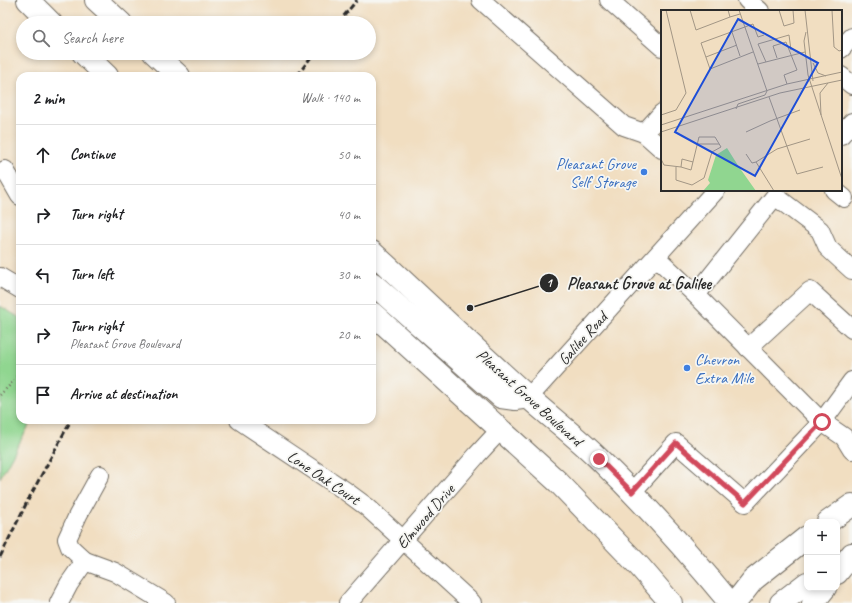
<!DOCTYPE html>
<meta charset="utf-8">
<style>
body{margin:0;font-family:Caveat,sans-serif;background:#f2f2f2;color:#202124}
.controls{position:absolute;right:12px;bottom:12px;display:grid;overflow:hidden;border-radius:8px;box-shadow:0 2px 6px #0003}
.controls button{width:36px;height:36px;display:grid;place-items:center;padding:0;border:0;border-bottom:1px solid #e0e0e0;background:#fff;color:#202124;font:20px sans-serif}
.stop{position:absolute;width:12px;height:12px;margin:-9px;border:3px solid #d1495b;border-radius:50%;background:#fff}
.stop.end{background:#d1495b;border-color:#fff;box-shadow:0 1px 4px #0008}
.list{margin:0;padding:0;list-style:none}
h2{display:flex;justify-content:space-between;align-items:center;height:52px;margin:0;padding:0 16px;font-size:17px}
h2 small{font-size:13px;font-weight:400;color:#757577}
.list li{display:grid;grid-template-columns:26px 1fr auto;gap:12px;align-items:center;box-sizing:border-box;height:60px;padding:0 16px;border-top:1px solid #e0e0e0}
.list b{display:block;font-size:15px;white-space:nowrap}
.list p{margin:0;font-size:13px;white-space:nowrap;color:#757577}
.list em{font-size:13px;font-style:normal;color:#757577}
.icon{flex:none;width:22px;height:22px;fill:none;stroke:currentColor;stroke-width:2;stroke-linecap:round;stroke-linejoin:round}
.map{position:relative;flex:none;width:852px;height:603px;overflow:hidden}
.search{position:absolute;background:#fff;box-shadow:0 2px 6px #0003;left:16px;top:16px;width:360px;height:44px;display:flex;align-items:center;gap:10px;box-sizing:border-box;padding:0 14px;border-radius:22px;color:#757577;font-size:15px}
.panel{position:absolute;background:#fff;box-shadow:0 2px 6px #0003;left:16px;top:72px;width:360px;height:352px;border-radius:12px}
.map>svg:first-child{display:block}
.green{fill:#90d690;stroke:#5e805e}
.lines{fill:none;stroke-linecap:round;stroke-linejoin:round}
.minor-casing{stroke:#706a60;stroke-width:20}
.major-casing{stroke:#706a60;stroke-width:24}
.path{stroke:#706a60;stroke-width:2.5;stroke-dasharray:1 3;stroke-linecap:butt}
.minor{stroke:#fff;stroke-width:18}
.major{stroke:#fff;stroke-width:22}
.rail{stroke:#2b2b2b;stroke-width:3;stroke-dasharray:6 3;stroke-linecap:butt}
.route{stroke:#d1495b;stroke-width:5}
.shop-dot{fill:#3f7fe0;stroke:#f6f6f2;stroke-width:1.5}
.labels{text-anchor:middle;stroke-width:3.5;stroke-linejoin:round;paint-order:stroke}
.shop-label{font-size:16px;fill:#366cbe;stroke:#f6f6f2;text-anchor:end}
.street-label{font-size:16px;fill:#2b2b2b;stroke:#f6f6f2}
.inset-road{fill:none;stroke:#a29685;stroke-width:1}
.view{fill:#1d4ed8;fill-opacity:0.15;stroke:#1d4ed8;stroke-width:2}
.inset-edge{fill:none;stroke:#2b2b2b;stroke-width:2}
.leader{fill:none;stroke:#2b2b2b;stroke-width:1.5}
.callout-dot{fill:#2b2b2b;stroke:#f6f6f2;stroke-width:1.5}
.mark-label{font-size:12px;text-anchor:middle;font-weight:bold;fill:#fff}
.callout-label{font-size:17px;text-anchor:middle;font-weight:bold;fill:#2b2b2b;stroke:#f6f6f2;stroke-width:3.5;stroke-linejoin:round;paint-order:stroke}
</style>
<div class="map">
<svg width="852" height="603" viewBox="0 0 852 603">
<rect width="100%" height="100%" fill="#f6f6f2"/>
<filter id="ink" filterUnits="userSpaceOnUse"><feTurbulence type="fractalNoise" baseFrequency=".025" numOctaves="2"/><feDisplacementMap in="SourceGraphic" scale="8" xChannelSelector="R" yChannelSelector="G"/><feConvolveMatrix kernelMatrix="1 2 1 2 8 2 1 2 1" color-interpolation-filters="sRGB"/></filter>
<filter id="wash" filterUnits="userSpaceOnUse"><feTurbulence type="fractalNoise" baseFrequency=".012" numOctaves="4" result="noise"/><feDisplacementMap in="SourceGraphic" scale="16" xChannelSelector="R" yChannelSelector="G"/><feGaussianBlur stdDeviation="0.9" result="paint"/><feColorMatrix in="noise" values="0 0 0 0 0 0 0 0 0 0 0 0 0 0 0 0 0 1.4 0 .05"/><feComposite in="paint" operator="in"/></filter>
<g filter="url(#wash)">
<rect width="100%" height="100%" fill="#f1dec1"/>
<path class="green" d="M0,306l20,12v102h12l-32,58z"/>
</g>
<g filter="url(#ink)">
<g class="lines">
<g class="minor-casing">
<g id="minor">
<path d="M481,0l143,126 20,7 18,16"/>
<path d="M609,0l53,47"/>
<path d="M747,0l13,11"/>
<path d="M841,49l11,-12"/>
<path d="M841,76l11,9"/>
<path d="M644,133l18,-20"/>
<path d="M841,135l11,-13"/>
<path d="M5,170l15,26"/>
<path d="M834,190l10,8"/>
<path d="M656,257l40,38 126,127 22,15 8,13"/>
<path d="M0,277l20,12"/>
<path d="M696,295l79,-99 45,34 8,18 24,22"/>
<path d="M748,348l62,-57 42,38"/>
<path d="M529,397l187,-207"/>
<path d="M239,420l105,70 23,17 105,96"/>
<path d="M632,492l44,-49 69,60 77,-81 30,-41"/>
<path d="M85,561l-15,-14 -3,-8 11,-24 22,-40"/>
<path d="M59,603l10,-19 16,-23 30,11 51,31"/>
<path d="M348,603l129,-148 24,-26"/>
</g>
</g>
<g class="major-casing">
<g id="major">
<path d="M28,0l23,23"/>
<path d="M96,0l25,23"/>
<path d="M83,53l24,23"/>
<path d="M154,53l25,23"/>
<path d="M372,252c52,48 103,97 155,144 24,22 50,41 73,64 46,45 89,93 130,143"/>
<path d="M372,283l129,114 14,2 14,-2"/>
<path d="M372,313l186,169 82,85 31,36"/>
<path d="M828,522l24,-17"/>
<path d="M837,573l15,-19"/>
<path d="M735,603l18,-23 54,-43"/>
<path d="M781,603l26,-20"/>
<path d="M813,603l12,-15"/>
</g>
</g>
<path class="path" d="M0,395l9,-9 11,-14"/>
<use href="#minor" class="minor"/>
<use href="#major" class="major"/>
<g class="rail">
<path d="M338,23l19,-23"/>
<path d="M297,76l17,-23"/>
<path d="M0,557l27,-55 44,-82"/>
</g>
</g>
</g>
<g class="lines" filter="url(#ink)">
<path class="route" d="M599,459l33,33 44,-49 69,60 77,-81"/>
</g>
<g class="shop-dot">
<circle cx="644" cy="172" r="4"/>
<circle cx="687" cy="368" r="4"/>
</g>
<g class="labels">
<g class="shop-label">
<text x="636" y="169">Pleasant Grove<tspan x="636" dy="18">Self Storage</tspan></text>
<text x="695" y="365" text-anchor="start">Chevron<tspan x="695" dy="18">Extra Mile</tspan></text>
</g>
<g class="street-label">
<text transform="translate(582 338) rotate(-48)" y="6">Galilee Road</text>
<text transform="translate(530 397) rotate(42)" y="6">Pleasant Grove Boulevard</text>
<text transform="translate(324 477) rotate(34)" y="6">Lone Oak Court</text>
<text transform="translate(425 516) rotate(-49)" y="6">Elmwood Drive</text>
</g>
</g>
<g transform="translate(661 10)">
<rect width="181" height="181" fill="#f1dec1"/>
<path d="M66,138l12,19 17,24h-53l7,-8 -2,-3 8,-25z" fill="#90d690"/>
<path class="inset-road" d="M29,0l6,20 34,-13M67,0l2,7 10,-3M78,0l28,81M118,0l5,16 10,-3 -1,-13M144,0l8,71M171,0l2,37 5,4 3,-1M71,22l8,24M145,22l-2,9 4,34 34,104M92,42l-43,17 -9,-26 52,-19 5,13 6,-2M45,47l31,-12M116,48l-4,-12 13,-4 11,28 -13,5 3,9M105,52l-8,-18 31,-9 2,15M152,53l5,10 8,3M97,54l47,-12M108,87l28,77 26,-7M75,99l2,-5 27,-9 2,-4M0,105l15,-5 10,-17 -20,-83M160,105l-1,-22 8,-10M0,115l126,-41 55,-12M0,122l119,-39 62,-13M85,122l24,-11 30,-11M37,134h21M85,144l6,9 4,-1M0,149l3,6 17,2 10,3 8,-33h16l6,10 -9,5 -8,26 -12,7 -16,-5v-13M20,157l1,-8 11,3M113,181l-18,-29 21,-13 33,-10"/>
<path class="view" d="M77,9l80,44 -63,113 -80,-44z"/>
<rect width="181" height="181" class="inset-edge"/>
</g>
<path class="leader" d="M470 308L549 283"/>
<g class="callout-dot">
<circle cx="470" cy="308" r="4"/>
<circle cx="549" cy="283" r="10"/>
</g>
<g class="mark-label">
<text x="549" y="287">1</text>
</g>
<g class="callout-label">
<text x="639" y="289">Pleasant Grove at Galilee</text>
</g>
</svg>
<div class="controls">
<button>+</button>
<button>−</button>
</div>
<div class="stop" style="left:822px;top:422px"></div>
<div class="stop end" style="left:599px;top:459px"></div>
<div class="search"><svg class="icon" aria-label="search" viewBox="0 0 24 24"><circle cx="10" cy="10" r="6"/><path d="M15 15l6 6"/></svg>Search here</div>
<section class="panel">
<h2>2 min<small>Walk · 140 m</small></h2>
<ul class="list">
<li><svg class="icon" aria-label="ahead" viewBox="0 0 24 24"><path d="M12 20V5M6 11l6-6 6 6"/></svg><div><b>Continue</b></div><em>50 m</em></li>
<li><svg class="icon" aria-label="right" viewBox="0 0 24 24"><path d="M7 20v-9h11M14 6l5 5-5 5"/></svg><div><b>Turn right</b></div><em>40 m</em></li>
<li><svg class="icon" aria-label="left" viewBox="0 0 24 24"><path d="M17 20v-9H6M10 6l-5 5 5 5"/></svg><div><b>Turn left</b></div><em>30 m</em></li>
<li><svg class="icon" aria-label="right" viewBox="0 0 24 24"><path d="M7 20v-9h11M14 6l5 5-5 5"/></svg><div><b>Turn right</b><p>Pleasant Grove Boulevard</p></div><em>20 m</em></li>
<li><svg class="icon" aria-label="arrive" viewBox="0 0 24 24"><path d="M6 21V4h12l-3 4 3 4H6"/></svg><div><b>Arrive at destination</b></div></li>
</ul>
</section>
</div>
